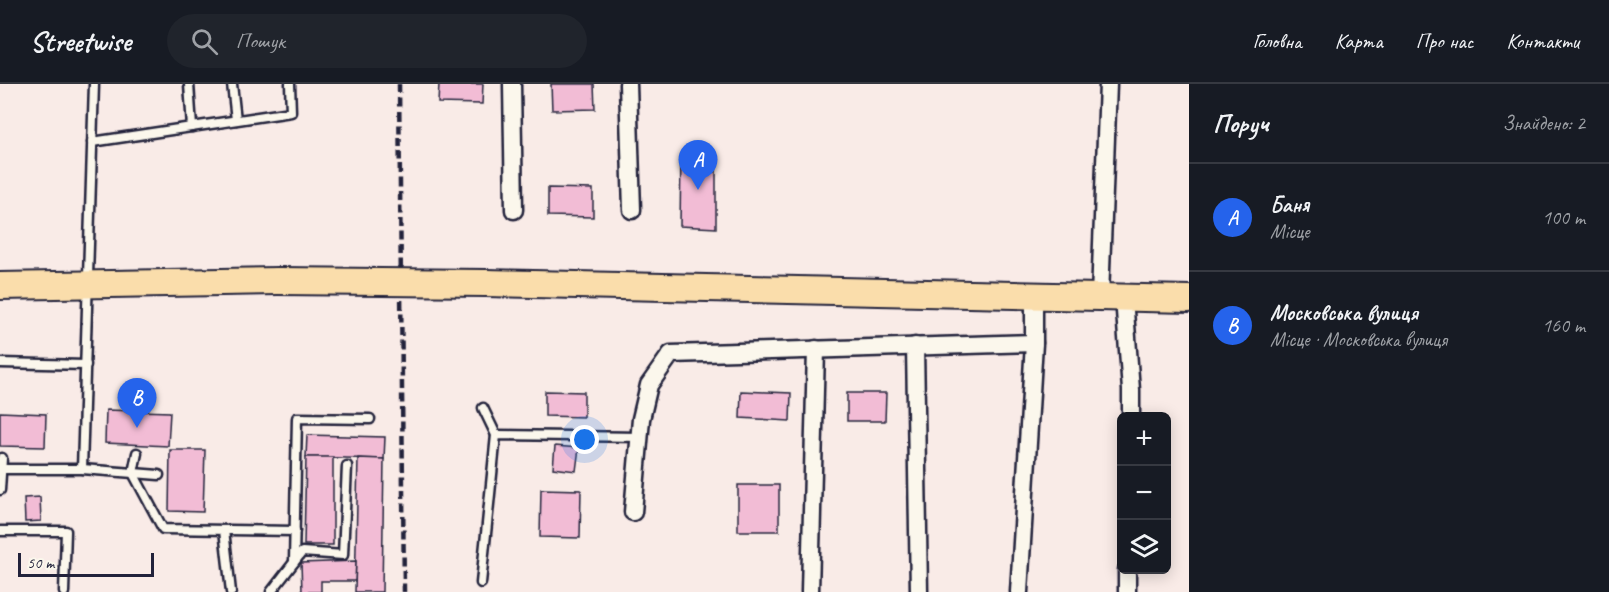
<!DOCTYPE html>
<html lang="uk">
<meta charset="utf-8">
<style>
body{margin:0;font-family:Caveat,sans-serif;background:#20242c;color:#f1f3f6}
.controls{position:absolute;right:18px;bottom:18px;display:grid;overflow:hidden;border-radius:9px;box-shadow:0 3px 15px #0003}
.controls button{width:54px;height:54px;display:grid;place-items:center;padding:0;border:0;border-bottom:2px solid #363941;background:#171b24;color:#f1f3f6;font:30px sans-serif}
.scale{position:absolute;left:18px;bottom:15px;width:136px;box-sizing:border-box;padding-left:6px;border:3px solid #22223b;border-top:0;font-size:16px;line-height:21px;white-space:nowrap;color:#22223b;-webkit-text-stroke:4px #fbf7ec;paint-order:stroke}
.you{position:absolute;left:585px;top:356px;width:21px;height:21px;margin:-15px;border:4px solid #fff;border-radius:50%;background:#1a73e8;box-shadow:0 0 0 9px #1a73e833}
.badge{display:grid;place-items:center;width:39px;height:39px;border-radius:50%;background:#2563eb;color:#fff;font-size:20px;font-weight:700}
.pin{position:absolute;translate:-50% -50px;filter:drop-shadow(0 2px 3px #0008)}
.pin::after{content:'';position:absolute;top:32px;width:21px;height:18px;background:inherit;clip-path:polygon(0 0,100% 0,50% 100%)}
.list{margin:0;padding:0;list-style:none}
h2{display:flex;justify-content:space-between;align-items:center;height:78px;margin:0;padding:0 24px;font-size:26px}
h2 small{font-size:20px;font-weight:400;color:#9ea1a6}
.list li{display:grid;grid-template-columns:39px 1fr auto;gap:18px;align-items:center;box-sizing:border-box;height:108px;padding:0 24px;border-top:2px solid #363941}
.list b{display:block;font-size:22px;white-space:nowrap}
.list p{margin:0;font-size:20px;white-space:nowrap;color:#9ea1a6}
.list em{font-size:20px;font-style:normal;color:#9ea1a6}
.icon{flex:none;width:33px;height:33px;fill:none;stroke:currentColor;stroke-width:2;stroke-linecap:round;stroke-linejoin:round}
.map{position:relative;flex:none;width:1189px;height:508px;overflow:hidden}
header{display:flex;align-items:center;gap:36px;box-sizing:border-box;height:84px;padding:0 30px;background:#171b24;border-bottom:2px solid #363941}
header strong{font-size:28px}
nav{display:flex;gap:33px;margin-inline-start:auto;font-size:21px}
.search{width:420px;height:54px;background:#20242c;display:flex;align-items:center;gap:15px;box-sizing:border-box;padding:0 21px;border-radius:33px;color:#9ea1a6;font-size:22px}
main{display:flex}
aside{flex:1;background:#171b24}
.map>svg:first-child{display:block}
.building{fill:#f2bcd5;stroke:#22223b;stroke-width:1.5}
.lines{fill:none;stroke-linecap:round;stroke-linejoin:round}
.service-casing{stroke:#22223b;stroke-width:13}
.minor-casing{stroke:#22223b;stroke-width:21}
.primary-casing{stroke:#22223b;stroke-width:30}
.service{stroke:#fbf7ec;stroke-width:8}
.minor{stroke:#fbf7ec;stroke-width:16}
.primary{stroke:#faddab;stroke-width:26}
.rail{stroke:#22223b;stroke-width:4.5;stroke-dasharray:9 4.5;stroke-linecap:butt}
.primary-bridge-casing{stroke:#22223b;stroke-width:30;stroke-linecap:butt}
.primary-bridge{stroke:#faddab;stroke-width:26}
</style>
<header>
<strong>Streetwise</strong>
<div class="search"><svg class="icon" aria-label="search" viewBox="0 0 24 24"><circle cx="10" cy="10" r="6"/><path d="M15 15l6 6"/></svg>Пошук</div>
<nav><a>Головна</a><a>Карта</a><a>Про нас</a><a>Контакти</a></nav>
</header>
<main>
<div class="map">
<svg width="1189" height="508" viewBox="0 0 1189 508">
<rect width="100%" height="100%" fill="#f9ebe7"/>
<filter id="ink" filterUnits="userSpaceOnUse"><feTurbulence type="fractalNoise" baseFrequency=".0167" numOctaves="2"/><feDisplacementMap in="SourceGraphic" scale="12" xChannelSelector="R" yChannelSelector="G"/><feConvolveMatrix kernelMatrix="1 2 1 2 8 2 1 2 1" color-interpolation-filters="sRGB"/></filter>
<g filter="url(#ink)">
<g class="building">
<path d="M439,0h44l-1,20 -44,-1z"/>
<path d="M551,0h43l1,25 -43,1z"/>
<path d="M681,70h35v74l-36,-2z"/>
<path d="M548,104l45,1v28l-45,-1z"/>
<path d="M545,307l39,1v25l-39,-1z"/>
<path d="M741,307l50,2 -1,28 -50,-3z"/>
<path d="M847,309h39l-1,28h-38z"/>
<path d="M106,326l64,2 -2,34 -63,-3z"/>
<path d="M0,328l46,2 -1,33 -45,-1z"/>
<path d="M307,351l78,2 -1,22 -78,-2z"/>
<path d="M555,362l24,2 -3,23 -23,-3z"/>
<path d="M170,366h35l-2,62 -34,-1z"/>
<path d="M306,373h27v88h-29z"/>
<path d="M358,374l26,1 -2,133h-27z"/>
<rect x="738" y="401" width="41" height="46"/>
<path d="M541,405l40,1 -1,48 -40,-1z"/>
<path d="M40,413l1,24 -16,1 -1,-24z"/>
<path d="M356,477l-1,20h-34v11h-19l-1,-29z"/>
</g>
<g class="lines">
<g class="service-casing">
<g id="service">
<path d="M189,0l3,43"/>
<path d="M232,0l4,36"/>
<path d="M92,58l199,-30 -1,-28"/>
<path d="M0,279l86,2"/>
<path d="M483,324l13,27"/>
<path d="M137,369l-4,20 30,56 132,2"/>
<path d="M1,385h81l12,-385"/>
<path d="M82,385l77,6"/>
<path d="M0,406l2,-32"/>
<path d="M224,446l7,62"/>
<path d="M0,447h66l-2,61"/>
<path d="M294,478l3,-144 73,1"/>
<path d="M481,499l15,-148 144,2"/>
<path d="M271,508l31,-40 41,3 4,-89"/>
</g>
</g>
<g class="minor-casing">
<g id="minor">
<path d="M512,0l2,126"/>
<path d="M628,0l4,126"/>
<path d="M1100,213l8,-213"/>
<path d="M1124,214l7,92v26"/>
<path d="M915,262l4,246"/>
<path d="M633,428l8,-93 8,-34 22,-31 363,-11"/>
<path d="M810,508l6,-243"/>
<path d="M1019,508l15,-249v-48"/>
<path d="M1127,508v-22"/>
</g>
</g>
<g class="primary-casing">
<g id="primary">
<path d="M486,199l703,16"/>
<path d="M0,202l278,-5"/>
</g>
</g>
<use href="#service" class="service"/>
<use href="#minor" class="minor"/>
<use href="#primary" class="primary"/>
<path class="rail" d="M399,0l5,508"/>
<g class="primary-bridge-casing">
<path id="primary-bridge" d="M278,197l208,2"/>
</g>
<use href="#primary-bridge" class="primary-bridge"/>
</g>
</g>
</svg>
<div class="controls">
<button>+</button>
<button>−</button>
<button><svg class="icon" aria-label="layers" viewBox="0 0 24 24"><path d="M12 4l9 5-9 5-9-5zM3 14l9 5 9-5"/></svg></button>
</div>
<div class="scale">50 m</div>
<div class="you"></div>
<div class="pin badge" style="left:698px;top:106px">A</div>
<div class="pin badge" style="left:137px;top:344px">B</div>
</div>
<aside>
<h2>Поруч<small>Знайдено: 2</small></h2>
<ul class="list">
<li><span class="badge">A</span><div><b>Баня</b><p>Місце</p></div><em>100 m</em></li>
<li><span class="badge">B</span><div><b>Московська вулиця</b><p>Місце · Московська вулиця</p></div><em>160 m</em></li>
</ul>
</aside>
</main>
